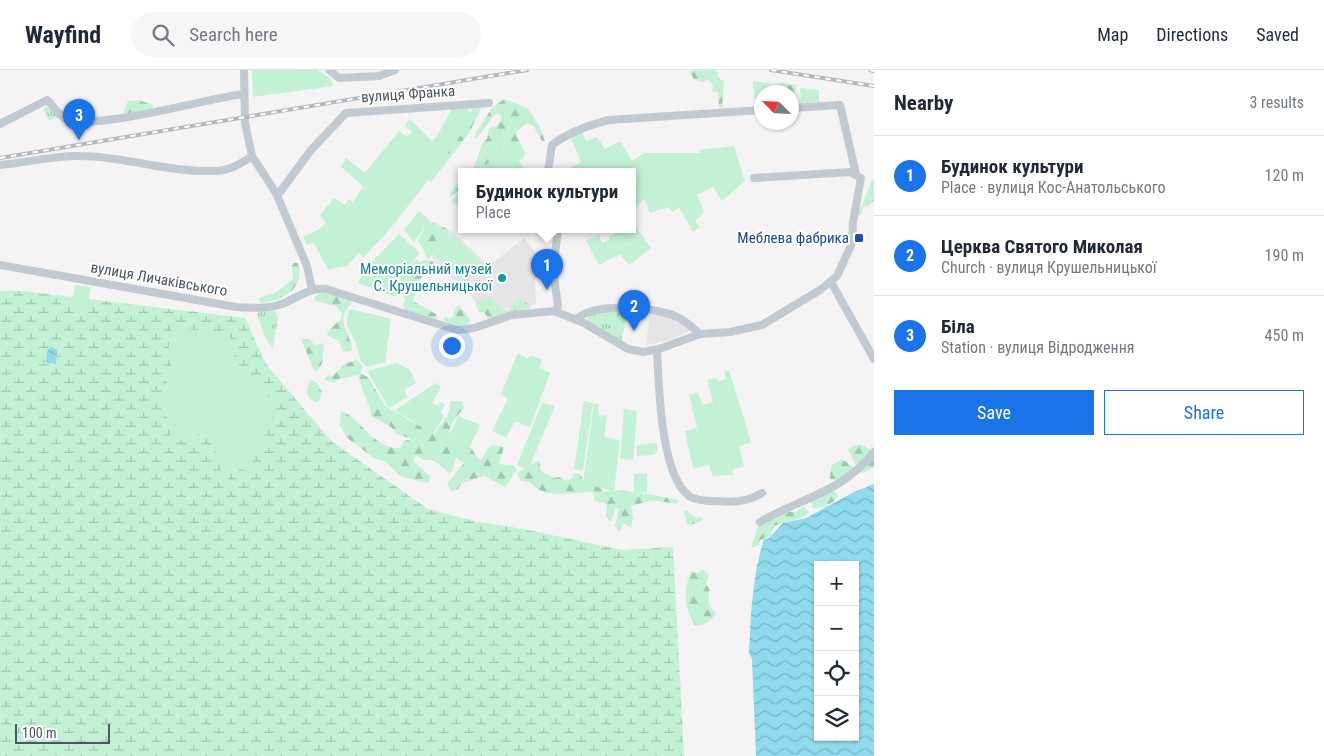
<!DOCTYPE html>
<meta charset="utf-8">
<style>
body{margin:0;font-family:"Roboto Condensed",sans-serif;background:#f6f6f7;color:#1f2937}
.controls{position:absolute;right:15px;bottom:15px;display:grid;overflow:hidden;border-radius:0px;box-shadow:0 1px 4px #0004}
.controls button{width:45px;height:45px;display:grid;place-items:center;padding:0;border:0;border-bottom:1px solid #e0e1e3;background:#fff;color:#1f2937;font:25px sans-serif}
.compass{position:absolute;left:754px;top:15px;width:45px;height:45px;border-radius:50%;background:#fff;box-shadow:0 1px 4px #0004;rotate:294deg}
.scale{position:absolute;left:15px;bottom:12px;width:95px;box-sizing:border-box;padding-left:5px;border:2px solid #4a5661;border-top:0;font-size:14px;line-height:18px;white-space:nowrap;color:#4a5661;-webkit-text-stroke:4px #fff;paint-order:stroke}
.you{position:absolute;left:451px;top:275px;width:18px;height:18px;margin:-12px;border:4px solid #fff;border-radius:50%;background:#1a73e8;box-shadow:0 0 0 8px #1a73e833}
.badge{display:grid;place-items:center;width:32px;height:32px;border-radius:50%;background:#1a73e8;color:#fff;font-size:16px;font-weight:700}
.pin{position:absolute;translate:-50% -41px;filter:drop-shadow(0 1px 2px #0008)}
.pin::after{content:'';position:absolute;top:26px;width:18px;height:15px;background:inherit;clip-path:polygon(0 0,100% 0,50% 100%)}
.popup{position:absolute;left:458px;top:98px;width:178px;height:65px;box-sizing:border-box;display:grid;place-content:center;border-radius:0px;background:#fff;filter:drop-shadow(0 1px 4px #0005);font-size:16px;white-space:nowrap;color:#747a83}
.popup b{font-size:19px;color:#1f2937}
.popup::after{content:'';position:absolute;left:50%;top:100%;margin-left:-10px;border:10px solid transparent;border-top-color:#fff}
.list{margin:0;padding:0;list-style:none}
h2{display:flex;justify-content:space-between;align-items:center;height:65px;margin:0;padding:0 20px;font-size:21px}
h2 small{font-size:16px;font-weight:400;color:#747a83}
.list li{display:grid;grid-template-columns:32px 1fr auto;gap:15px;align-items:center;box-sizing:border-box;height:80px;padding:0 20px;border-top:1px solid #e0e1e3}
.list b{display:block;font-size:19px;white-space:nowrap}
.list p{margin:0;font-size:16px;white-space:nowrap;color:#747a83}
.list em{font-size:16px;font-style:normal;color:#747a83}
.actions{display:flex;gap:10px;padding:15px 20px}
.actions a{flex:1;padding:11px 0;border:1px solid #1a73e8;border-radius:0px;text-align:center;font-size:18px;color:#1a73e8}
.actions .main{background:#1a73e8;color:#fff}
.icon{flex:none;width:28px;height:28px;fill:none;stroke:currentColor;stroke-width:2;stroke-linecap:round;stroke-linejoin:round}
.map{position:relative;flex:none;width:874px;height:686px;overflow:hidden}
header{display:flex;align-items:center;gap:30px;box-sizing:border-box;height:70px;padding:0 25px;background:#fff;border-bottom:1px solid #e0e1e3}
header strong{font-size:24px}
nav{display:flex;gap:28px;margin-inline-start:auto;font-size:18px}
.search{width:350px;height:45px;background:#f6f6f7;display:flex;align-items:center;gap:12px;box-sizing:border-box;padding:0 18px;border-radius:28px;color:#747a83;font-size:19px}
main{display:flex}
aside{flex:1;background:#fff}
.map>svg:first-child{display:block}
.education{fill:#e6e4e5}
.grass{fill:url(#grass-tufts)}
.forest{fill:url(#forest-firs)}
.wetland{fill:url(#wetland-marsh)}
.green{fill:#c3f1d5}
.water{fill:url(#water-waves);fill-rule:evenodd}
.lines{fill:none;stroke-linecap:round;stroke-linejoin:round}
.minor{stroke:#c1cad2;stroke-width:8}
.rail-casing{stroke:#b5b8bd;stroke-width:4}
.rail{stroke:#fff;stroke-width:2;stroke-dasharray:5.5;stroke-linecap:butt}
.transit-dot{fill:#1a4fb4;stroke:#fff;stroke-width:2}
.culture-dot{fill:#0f9aa8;stroke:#fff;stroke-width:2}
.labels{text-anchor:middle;stroke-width:4;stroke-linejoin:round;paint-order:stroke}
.street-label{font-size:15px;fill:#4a5661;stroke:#fff}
.transit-label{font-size:15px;fill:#164399;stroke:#fff;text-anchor:end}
.culture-label{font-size:15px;fill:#0d838f;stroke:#fff;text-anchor:end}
</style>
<header>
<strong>Wayfind</strong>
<div class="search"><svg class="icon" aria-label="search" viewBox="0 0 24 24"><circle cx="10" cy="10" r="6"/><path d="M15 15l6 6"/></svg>Search here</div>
<nav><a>Map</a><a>Directions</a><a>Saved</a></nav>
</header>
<main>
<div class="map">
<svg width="874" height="686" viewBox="0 0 874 686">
<defs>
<pattern id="grass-tufts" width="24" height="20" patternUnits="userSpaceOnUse" patternTransform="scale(1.25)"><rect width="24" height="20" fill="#c3f1d5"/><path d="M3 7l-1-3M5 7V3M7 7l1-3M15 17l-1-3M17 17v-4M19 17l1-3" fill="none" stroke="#a0c6b0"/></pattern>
<pattern id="forest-firs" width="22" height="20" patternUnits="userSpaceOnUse" patternTransform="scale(1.25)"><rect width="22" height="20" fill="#c3f1d5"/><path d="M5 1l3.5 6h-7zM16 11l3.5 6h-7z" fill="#a0c6b0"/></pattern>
<pattern id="wetland-marsh" width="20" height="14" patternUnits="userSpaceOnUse" patternTransform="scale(1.25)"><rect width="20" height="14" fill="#c3f1d5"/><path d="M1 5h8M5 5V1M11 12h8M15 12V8" fill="none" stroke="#a0c6b0"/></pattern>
<pattern id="water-waves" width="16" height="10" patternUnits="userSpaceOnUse" patternTransform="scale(1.25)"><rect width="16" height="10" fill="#90daee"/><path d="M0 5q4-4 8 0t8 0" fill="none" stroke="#78b4c4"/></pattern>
</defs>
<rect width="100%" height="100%" fill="#f5f3f3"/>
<g class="education">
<path d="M451,160l38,36 35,-28 20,25v4l-9,11 1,26 -48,15 -28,-38 -3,2 -26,-25z"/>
<path d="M650,243l12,1 23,10 5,7 -23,10 -21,4z"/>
</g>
<g class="grass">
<path d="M45,37l7,2 8,8 -11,3 -6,-10z"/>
<path d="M872,110l2,1v19l-7,7 -3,-1 -4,9h-2z"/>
<path d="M274,238l4,9 -5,32 -9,-14 -7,-21 3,-3z"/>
<path d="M629,240l-8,31 -34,-21 2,-6z"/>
</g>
<g class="forest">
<path d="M714,0l4,3v4l-3,2 4,-1 5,4 -2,26 -3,-2 -1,-13 -6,-2 1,-5 -4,-7 -7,3 -8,-3 -5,-8h-3z"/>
<path d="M782,13l15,2 -5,17v-10h-19l1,-8z"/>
<path d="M504,29l23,9 12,17 6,16h-3l-8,-14 -6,-5 -11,9 -1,4 9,18 -2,6 -36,8h-13l9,-25 4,-3 2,-11 6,-1 6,-6v-5l-4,-3c-9,7 -12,18 -21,25l-1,-4 17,-26z"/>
<path d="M139,30l14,5v4l-30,5 5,-13z"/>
<path d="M476,36l5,3 -12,24 -38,49 -3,-2 41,-57 3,-15z"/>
<path d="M462,106v12l-13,10 2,-6z"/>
<path d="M433,152l16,8 -1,12 -20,17 -10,-19 10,-17z"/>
<path d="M417,189l2,3 7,-2 8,2 -16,20 -5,19 23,13 1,5 -3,4 -10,-7 -18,-6 -3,-4 2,-7 -7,-14 3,-10z"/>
<path d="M546,190h3l4,3 -3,10 -10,2 -4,-1z"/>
<path d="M294,193h4c7,26 -14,37 -37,40l-2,-3 2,-3 14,-4 18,-14 -1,-13z"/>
<path d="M326,222l19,5 7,4c-2,5 -7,9 -8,14 -3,14 9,24 8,36l-9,1 -4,-11 -11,-5 -1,-4 14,-13 1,-6 -6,-7 -20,-5 -2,-4 5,-4z"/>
<path d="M488,228l4,1 16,14 -14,6 -7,-3 -3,-4h-5l-3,-8z"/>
<path d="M520,229l11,7v2l-19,4 -1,-3 5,-9z"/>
<path d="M457,236h3l11,15 -8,6 -20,-6 2,-4 7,1z"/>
<path d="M301,269h8l6,6 9,-2 -2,20 -5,9 -3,-2z"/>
<path d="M357,290l6,7 -3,6 8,4 17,29 49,28 14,-19 3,-14h11l2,7 -11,13 -4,12 23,16 6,10h4l5,-10 6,-4 11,2 -5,17 15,2 3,4 -12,17 -21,-11 -22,7 -5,7 -6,1 -4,-7 17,-21 -8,-6 -5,17 -18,-14h-9l-7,-4 -4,2 1,4 16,14v5l-4,2 -26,-7 -14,-14 -12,-4 -28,-21 -6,-12 1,-14c17,4 32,38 58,37l5,-7 8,-2 -15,-5 -6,-7 -20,-11c-1,-16 -11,-25 -12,-41l-20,4 -5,4 -9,-3 2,-5 6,1 11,-12z"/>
<path d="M311,310l6,3 5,9 -4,11c-12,-4 -14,-13 -7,-23z"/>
<path d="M856,375h6l7,4 4,-1 1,-3v22l-11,6 -4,-1 -11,-23z"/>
<path d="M842,389l12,9 -16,13 -8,-2 1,-13z"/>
<path d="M539,390l2,11 12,7 7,-1 6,4 5,-2 3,-6 6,1 4,9 14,2 6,7c16,-5 56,5 74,8l-1,4 -24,-4 -22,6 2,12 -2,10 -8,-5 -3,9 -5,-6 4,-17 -3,-1 -5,14 -5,-5 1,-13 -13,-3v-9c-17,0 -36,5 -52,-1 -10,-4 -9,-10 -21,-10l-4,-8z"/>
<path d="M835,421l3,5 -5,6 -9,5 -11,1 -2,-6 16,-9z"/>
<path d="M804,436l5,6 -3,4 -32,10 -4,10 -10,4 -1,5 -8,3 6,-19 4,-5 25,-12h9z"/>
<path d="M686,440l8,7 9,1 -1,3 -12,4 -3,-1 -3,-12z"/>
<path d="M703,499l6,6 -3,9 4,6c-3,9 -2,17 6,23 -4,7 -12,14 -21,12 -11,-16 -12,-35 -4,-53l7,1z"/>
</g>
<path class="wetland" d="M0,221h23l222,27 21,46 65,77 97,68 46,12 49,8 100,21 50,-3 11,209h-684z"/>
<g class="green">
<path d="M252,0h65l14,9 2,7 -80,11z"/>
<path d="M753,11l20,3v8h-11l-1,14h-6z"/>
<path d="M800,18l19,2v12l-18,1z"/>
<path d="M467,38l4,6 -1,9 -51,69 -30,38 -25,27 -5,-4 -12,13 -19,3 -14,-26 -7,2 -4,-8 15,-7 8,-7 -6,-8 14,-17 11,7 4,-6 4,3 10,-16 -22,-19 5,-9 19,15 34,-42 8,6 5,-5 -7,-7 5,-6 22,22 5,-5 15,-27z"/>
<path d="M581,61l5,10 11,-4 8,12 15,-8 12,20 12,-8h56v-3l34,-4 11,35 -23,20 -9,-14 -16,8 7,17 -9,9 5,6 -7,5 -14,-25 -6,5 -5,-5 -18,6 -6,-14 -9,9 -3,12v-31l3,-2 -3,-6v-10h-67l16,-9 -11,-26z"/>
<path d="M503,75l12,10 11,16h-55l7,-11 8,5z"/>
<path d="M459,121l3,2v15l-10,-6z"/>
<path d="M419,141l11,10 -16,21 -10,-12z"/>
<path d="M632,152l19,26 -22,17 -9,-11 -21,11 -13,-25 13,-5 3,8 7,-3v-4l4,-1 -2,-6h21z"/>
<path d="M399,164l21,19 -22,26 3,3 -6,15 -37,-14 11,-18z"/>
<path d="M453,166l30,28 -18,19 -30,-28z"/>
<path d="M75,215l16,2 -5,26 -15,-3z"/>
<path d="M351,239l40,10 -6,43 -19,5 -5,-6 -6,-20 -8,-15 1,-14z"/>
<path d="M172,259l51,3 16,14 -9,20 35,23 -1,5 16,7 -32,70 -15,-4 -6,14 -8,-3 4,-14 -10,-3 6,-22 -21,-7 -2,12 -26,-6 4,-17 -14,-7 13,-57 -6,-2z"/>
<path d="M518,283l10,6 3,-4 11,5 -3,8 11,5 -20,54 -15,-6 -9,17 -14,-7 16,-32 -7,-5z"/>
<path d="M397,293l13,7 6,13 -12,7 4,7 -19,11 -22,-37z"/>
<path d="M729,300l22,72 -12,4 5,20 -12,4 1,5 -20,1 -4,-11 -16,4 -8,-38 12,-3 -8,-34 9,-1 5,12 10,-3 -6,-22 9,-2 2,4 8,-3 -2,-8z"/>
<path d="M436,313l5,4 -9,16 5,3 3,-4 5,2 -4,8 3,4 -11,18 -38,-24z"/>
<path d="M584,331l9,2 -10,68 -9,-2z"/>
<path d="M542,333l13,3 -27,64 -11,-5z"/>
<path d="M594,333l5,1 -1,11 9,1 -3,21 16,3 -6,51 -31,-7z"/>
<path d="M624,339l13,2 -4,49 -13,-1z"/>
<path d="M458,346l22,9 -11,23 -19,-9 -1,-3z"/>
<path d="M657,373l1,7 -4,5 -17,1v-11z"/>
<path d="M634,404h13v19l-13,-1z"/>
</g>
<g class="water">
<path d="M51,277l6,3 -1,14 -10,-2 1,-11z"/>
<path d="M874,414v272h-118l-4,-97 -3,-6c2,-39 3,-76 15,-114l5,-1 14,-15 23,-5 48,-26zM818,495h37v172h-37z"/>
</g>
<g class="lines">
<g class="minor">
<path d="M244,0l1,53 7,33 24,37 31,73 5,24"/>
<path d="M329,0l10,8 40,-2 16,-6"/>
<path d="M792,38l48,-3 16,69"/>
<path d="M0,54l47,-24c6,5 11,15 19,19 30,12 141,-21 178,-25"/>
<path d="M0,95c27,-2 53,-10 80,-9 41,0 80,14 122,15 8,0 18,1 26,-2 9,-3 17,-8 24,-13"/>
<path d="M548,101l4,-26c17,-13 37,-20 57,-25l153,-10"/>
<path d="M276,123l4,-1 31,-42 35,-37 143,-10"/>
<path d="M0,195l236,42c15,1 31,2 46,-3 15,-6 28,-17 44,-15l131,41 17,-2 38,-13 42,-4 30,12 44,26 15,3 16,-3 41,-15 30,-2 32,-7 58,-35 17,-14 15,-33 1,-21 8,-44 -11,-6 -96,6"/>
<path d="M831,212l43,77"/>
<path d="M556,241l2,-6 -5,-33 5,-43"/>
<path d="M576,250c15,-18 79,-13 99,-4 10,4 17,11 25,18"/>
<path d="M657,280c2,34 3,124 32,146 7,5 21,5 29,5 15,2 31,0 44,-8"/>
<path d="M760,452c41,-24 83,-30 114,-70"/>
</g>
<g class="rail-casing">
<g id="rail">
<path d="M771,0l103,16"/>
<path d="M870,0l4,1"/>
<path d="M0,88l527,-88"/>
</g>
</g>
<use href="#rail" class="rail"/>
</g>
<rect class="transit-dot" x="854" y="163" width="10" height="10" rx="2.5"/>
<circle class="culture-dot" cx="502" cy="208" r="5"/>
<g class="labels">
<g class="street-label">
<text transform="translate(408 24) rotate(-4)" y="5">вулиця Франка</text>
<text transform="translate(159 209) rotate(10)" y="5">вулиця Личаківського</text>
</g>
<g class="transit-label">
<text x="849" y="173">Меблева фабрика</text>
</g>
<g class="culture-label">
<text x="492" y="204">Меморіальний музей<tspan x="492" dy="17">С. Крушельницької</tspan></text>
</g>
</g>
</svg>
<div class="controls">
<button>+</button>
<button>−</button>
<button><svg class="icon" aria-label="locate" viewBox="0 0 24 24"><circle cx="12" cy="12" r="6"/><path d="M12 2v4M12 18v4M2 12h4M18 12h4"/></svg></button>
<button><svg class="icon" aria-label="layers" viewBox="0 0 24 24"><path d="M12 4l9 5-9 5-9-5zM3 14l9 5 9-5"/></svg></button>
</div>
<svg class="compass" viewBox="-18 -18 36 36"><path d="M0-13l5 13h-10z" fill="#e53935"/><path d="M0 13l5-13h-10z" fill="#747a83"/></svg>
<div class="scale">100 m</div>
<div class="you"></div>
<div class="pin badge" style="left:547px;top:220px">1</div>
<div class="popup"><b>Будинок культури</b>Place</div>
<div class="pin badge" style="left:634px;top:261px">2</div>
<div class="pin badge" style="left:79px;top:70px">3</div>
</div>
<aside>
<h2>Nearby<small>3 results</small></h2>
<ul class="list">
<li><span class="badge">1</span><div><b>Будинок культури</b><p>Place · вулиця Кос-Анатольського</p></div><em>120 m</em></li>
<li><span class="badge">2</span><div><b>Церква Святого Миколая</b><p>Church · вулиця Крушельницької</p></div><em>190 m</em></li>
<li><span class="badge">3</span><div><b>Біла</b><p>Station · вулиця Відродження</p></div><em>450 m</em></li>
</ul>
<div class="actions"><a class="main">Save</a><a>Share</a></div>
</aside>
</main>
